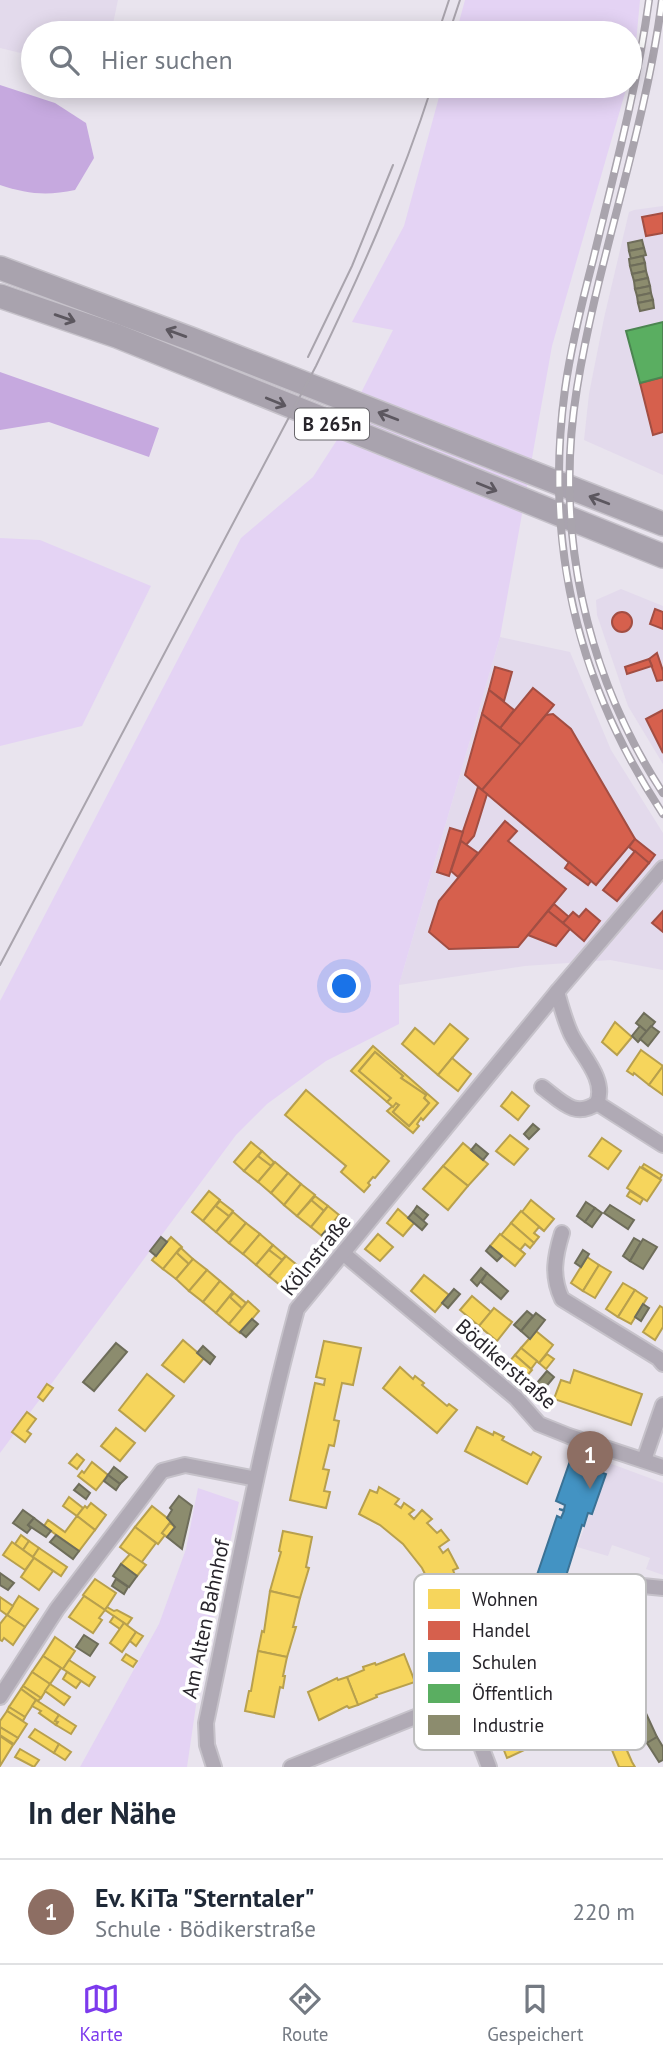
<!DOCTYPE html>
<html lang="de">
<meta charset="utf-8">
<style>
body{margin:0;font-family:"PT Sans",sans-serif;background:#f2f2f3;color:#1f2937}
.you{position:absolute;left:345px;top:987px;width:24px;height:24px;margin:-18px;border:5px solid #fff;border-radius:50%;background:#1a73e8;box-shadow:0 0 0 10px #1a73e833}
.badge{display:grid;place-items:center;width:46px;height:46px;border-radius:50%;background:#7c3aed;color:#fff;font-size:23px;font-weight:700}
.pin{position:absolute;translate:-50% -58px;filter:drop-shadow(0 2px 4px #0008)}
.pin::after{content:'';position:absolute;top:37px;width:24px;height:21px;background:inherit;clip-path:polygon(0 0,100% 0,50% 100%)}
.list{margin:0;padding:0;list-style:none}
h2{display:flex;justify-content:space-between;align-items:center;height:91px;margin:0;padding:0 28px;font-size:30px}
h2 small{font-size:23px;font-weight:400;color:#747a83}
.list li{display:grid;grid-template-columns:46px 1fr auto;gap:21px;align-items:center;box-sizing:border-box;height:105px;padding:0 28px;border-top:2px solid #e0e1e3}
.list b{display:block;font-size:26px;white-space:nowrap}
.list p{margin:0;font-size:23px;white-space:nowrap;color:#747a83}
.list em{font-size:23px;font-style:normal;color:#747a83}
.icon{flex:none;width:38px;height:38px;fill:none;stroke:currentColor;stroke-width:2;stroke-linecap:round;stroke-linejoin:round}
.map{position:relative;flex:none;width:663px;height:1767px;overflow:hidden}
.search{position:absolute;background:#fff;box-shadow:0 4px 18px #0003;left:21px;right:21px;top:21px;height:77px;display:flex;align-items:center;gap:18px;box-sizing:border-box;padding:0 24px;border-radius:38px;color:#747a83;font-size:26px}
.sheet{height:196px;background:#fff}
nav{display:flex;justify-content:space-around;align-items:center;box-sizing:border-box;height:98px;border-top:2px solid #e0e1e3;background:#fff;font-size:19px;color:#747a83}
nav a{display:grid;justify-items:center;gap:4px}
nav .on{color:#7c3aed}
.map>svg:first-child{display:block}
.built{fill:#e3daec}
.green{fill:#e4d3f4}
.water{fill:#c6a9df}
.homes{fill:#f6d55c;stroke:#b8a04d;stroke-width:2}
.shops{fill:#d6604d;stroke:#a24e43;stroke-width:2}
.schools{fill:#4393c3;stroke:#3b7295;stroke-width:2}
.public{fill:#5aae61;stroke:#4b8551;stroke-width:2}
.industry{fill:#8c8c6e;stroke:#6e6d5a;stroke-width:2}
.lines{fill:none;stroke-linecap:round;stroke-linejoin:round}
.street-casing{stroke:#c6c2ca;stroke-width:18}
.primary-casing{stroke:#c6c2ca;stroke-width:26}
.street{stroke:#b0aab5;stroke-width:14}
.primary{stroke:#a9a3ae;stroke-width:23}
.tram{stroke:#a9a4ad;stroke-width:2}
.rail-casing{stroke:#a9a4ad;stroke-width:8}
.rail{stroke:#fff;stroke-width:5;stroke-dasharray:16;stroke-linecap:butt}
.oneway{stroke:#5c575f}
.labels{text-anchor:middle;stroke-width:7;stroke-linejoin:round;paint-order:stroke}
.shield{fill:#fff;stroke:#68666b;stroke-width:2}
.shield-label{font-size:19px;font-weight:bold;fill:#28252b}
.street-label{font-size:21px;fill:#28252b;stroke:#fff}
.key{fill:#fff;stroke:#bebebf;stroke-width:2}
.key-label{font-size:19px;fill:#28252b}
</style>
<div class="map">
<svg width="663" height="1767" viewBox="0 0 663 1767">
<rect width="100%" height="100%" fill="#e9e4ee"/>
<g class="built">
<path d="M0,0h118l-7,33h-78v23l-33,-8z"/>
<path d="M663,206v269l-79,-35 5,-46 15,-76 25,-106 5,-2z"/>
<path d="M621,589l42,17v158l-35,-58 -31,-91 -1,-15z"/>
<path d="M500,637l70,15 41,98 52,83v137l-53,-10 -85,6 -126,19z"/>
<path d="M609,1463l54,20v92l-17,-6 4,-11 -38,-13 -4,11 -31,-9z"/>
</g>
<g class="green">
<path d="M465,0h175l-6,64 -4,14v-45h-174z"/>
<path d="M442,86h185l-75,260 -52,291 -101,348v39l-73,37 -59,43 -31,31 -236,318v-452l241,-463 72,-61 24,-37 56,-110 -41,-8 52,-96z"/>
<path d="M0,538l40,2 111,46 -69,140 -82,20z"/>
<path d="M198,1488l41,14 -39,176 -13,89h-107l79,-143 27,-75z"/>
</g>
<g class="water">
<path d="M0,85l55,18 31,20 8,35 -19,32c-28,6 -48,4 -75,-5z"/>
<path d="M0,372l159,56 -10,29 -100,-35 -49,8z"/>
</g>
<g class="homes">
<path d="M615,1022l17,15 -15,18 -15,-13z"/>
<path d="M450,1024l18,15 -30,36 -36,-31 13,-16 19,16z"/>
<path d="M373,1046l65,57 -15,17 -2,-2 -4,6 2,2 -6,7 -26,-22 9,-8 3,2 -6,7 16,14 20,-23 -5,-5 2,-3 -25,-17 2,-2 -28,-24 -16,19 32,27 -4,4 -36,-31z"/>
<path d="M641,1050l22,16 -14,19 -15,-12 -1,2 -6,-4z"/>
<path d="M375,1052l28,24 -2,2 25,17 -2,3 5,5 -20,23 -16,-14 6,-7 -3,-2 -3,4 -6,-5 4,-4 -32,-27z"/>
<path d="M452,1058l19,16 -13,17 -20,-16z"/>
<path d="M663,1066v29l-14,-10z"/>
<path d="M306,1090l83,71 -14,17 -2,-1 -5,6 2,2 -6,7 -23,-20 5,-6 -61,-51z"/>
<path d="M512,1092l17,14 -11,14 -17,-14z"/>
<path d="M510,1135l18,14 -14,16 -18,-14z"/>
<path d="M602,1138l19,13 -13,18 -19,-13z"/>
<path d="M251,1142l11,9 -18,20 -10,-9z"/>
<path d="M463,1143l25,21 -20,22 -25,-20z"/>
<path d="M262,1151l12,11 -3,4 -13,-10z"/>
<path d="M262,1151l-4,5 13,10 4,-4 -17,20 -14,-11z"/>
<path d="M275,1162l13,11 -17,20 -13,-11z"/>
<path d="M644,1164l18,11 -2,4 -18,-12z"/>
<path d="M443,1166l25,20 -20,24 -25,-21z"/>
<path d="M640,1167l21,13 -14,21 -20,-13z"/>
<path d="M288,1173l13,11 -17,21 -13,-12z"/>
<path d="M301,1184l14,11 -18,21 -13,-11z"/>
<path d="M209,1191l11,9 -17,21 -11,-9z"/>
<path d="M630,1191l13,8 -3,5 -13,-8z"/>
<path d="M315,1196l13,10 -4,5 -13,-11z"/>
<path d="M315,1196l-4,4 13,11 4,-5 -17,21 -14,-11z"/>
<path d="M220,1200l-4,6 13,10 4,-4 -17,20 -13,-11z"/>
<path d="M531,1200l23,19 -10,12 -22,-19z"/>
<path d="M220,1201l13,10 -4,5 -13,-10z"/>
<path d="M328,1206l11,9 -17,21 -11,-9z"/>
<path d="M398,1209l16,14 -11,13 -16,-13z"/>
<path d="M521,1211l23,20 -5,-4 -5,6 5,4 -5,6 -23,-20z"/>
<path d="M233,1212l13,11 -17,20 -13,-11z"/>
<path d="M246,1223l14,11 -17,20 -14,-11z"/>
<path d="M511,1223l23,20 -4,5 -5,-4 -5,6 5,4 -24,-19z"/>
<path d="M260,1234l13,11 -17,20 -13,-11z"/>
<path d="M378,1234l15,13 -13,14 -15,-12z"/>
<path d="M500,1234l25,20 -10,12 -25,-20z"/>
<path d="M171,1237l11,10 -19,22 -11,-9z"/>
<path d="M273,1245l13,11 -4,4 -13,-10z"/>
<path d="M273,1245l-4,5 13,10 4,-4 -17,20 -13,-11z"/>
<path d="M180,1248l-3,5 12,11 4,-5 -17,20 -13,-10z"/>
<path d="M181,1248l12,11 -4,5 -12,-11z"/>
<path d="M286,1256l11,9 -17,20 -11,-9z"/>
<path d="M587,1257l12,8 -16,26 -12,-8z"/>
<path d="M193,1259l14,11 -18,21 -13,-12z"/>
<path d="M599,1265l12,7 -16,26 -12,-7z"/>
<path d="M207,1270l13,11 -17,21 -14,-11z"/>
<path d="M424,1275l25,20 -14,17 -24,-21z"/>
<path d="M220,1281l13,11 -17,21 -13,-11z"/>
<path d="M623,1283l12,7 -17,27 -12,-8z"/>
<path d="M635,1290l12,8 -16,26 -13,-7z"/>
<path d="M233,1292l-3,5 12,11 4,-4 -17,20 -13,-11z"/>
<path d="M234,1293l12,10 -4,5 -12,-11z"/>
<path d="M472,1296l19,16 -12,14 -19,-16z"/>
<path d="M248,1301l11,10 -19,22 -11,-9z"/>
<path d="M660,1306l3,2v19l-8,13 -12,-8z"/>
<path d="M494,1308l18,14 -15,19 -18,-15z"/>
<path d="M536,1331l17,14 -14,18 -18,-15z"/>
<path d="M183,1340l21,18 -20,24 -22,-17z"/>
<path d="M324,1341l37,7 -8,37 -11,-2 -8,37 5,1 -5,25 -5,-1 -6,24 6,1 -5,21 6,1 -4,16 -36,-8 25,-117 9,2 1,-6 -9,-2z"/>
<path d="M521,1348l16,13 -6,8 -16,-14z"/>
<path d="M547,1354l7,5 -8,10 -7,-6z"/>
<path d="M515,1355l17,15 -13,15 -18,-14z"/>
<path d="M400,1367l13,12 2,-3 9,7 -2,2 25,21 2,-2 8,6 -20,23 -54,-45z"/>
<path d="M574,1370l68,24 -11,31 -77,-26 7,-19 9,3z"/>
<path d="M147,1374l27,22 -29,35 -26,-21z"/>
<path d="M47,1384l6,4 -10,13 -5,-4z"/>
<path d="M27,1412l9,7 -9,12 4,3 -6,8 -13,-10z"/>
<path d="M477,1427l16,8 1,-3 10,5 -2,3 29,15 2,-3 8,5 -14,27 -62,-33z"/>
<path d="M116,1428l19,15 -15,18 -19,-15z"/>
<path d="M77,1454l7,6 -7,9 -8,-6z"/>
<path d="M92,1462l16,13 -12,15 -18,-14 4,-5 2,2z"/>
<path d="M379,1487l20,12 -4,5 6,4 3,-5 10,7 -5,4 5,5 8,-9 10,9 -5,4 10,10 4,-3 8,10 -10,7 4,6 5,-4 10,19 -5,2 3,8 -24,10 -10,-20 -19,-24 -23,-19 -21,-11 11,-24 7,3z"/>
<path d="M69,1497l14,11 -6,8 -14,-10z"/>
<path d="M91,1503l15,12 -11,15 -18,-14 8,-10 2,2z"/>
<path d="M152,1506l19,15 -9,12 3,2 -7,9 -23,-17z"/>
<path d="M77,1516l18,14 -16,21 -35,-25 4,-6 17,12z"/>
<path d="M170,1523l5,4 -8,10 -5,-4z"/>
<path d="M135,1527l21,16 -15,20 -21,-16z"/>
<path d="M283,1531l29,6 -6,30 3,1 -9,30 -30,-7 11,-39 -2,-1z"/>
<path d="M21,1535l8,6 -6,9 -8,-6z"/>
<path d="M29,1541l10,7 -6,9 -10,-7z"/>
<path d="M12,1542l22,16 -9,12 -22,-15z"/>
<path d="M39,1548l28,19 -6,9 -28,-19z"/>
<path d="M130,1554l16,11 -9,11 -16,-12z"/>
<path d="M34,1558l19,13 -14,19 -18,-13z"/>
<path d="M95,1579l21,14 -11,17 -22,-15z"/>
<path d="M270,1591l30,7 -7,29h3l-9,30 -29,-6 4,-20 2,1z"/>
<path d="M19,1596l19,13 -13,18 -18,-12z"/>
<path d="M84,1596l21,14 -6,8 3,2 -9,13 -24,-16z"/>
<path d="M0,1597l13,9 -6,9 -7,-5z"/>
<path d="M107,1607l7,4 3,-1 15,8 -5,7 -22,-15z"/>
<path d="M7,1615l18,12 -12,18 -9,-7 -2,3 -2,-1v-16z"/>
<path d="M114,1616l10,7 -4,6 -10,-7z"/>
<path d="M124,1623l12,9 -14,20 -12,-9z"/>
<path d="M136,1632l7,4 -7,10 -6,-5z"/>
<path d="M55,1637l20,14 -12,18 -20,-13z"/>
<path d="M258,1651l29,6 -4,19h2l-2,12 -3,-1 -6,30 -29,-6 4,-20h2z"/>
<path d="M126,1654l11,7 -4,6 -11,-7z"/>
<path d="M404,1654l11,28 -39,13 1,2 -19,8 -11,-28 17,-7 -1,-3 12,-4 1,2z"/>
<path d="M43,1656l18,12 -11,16 -18,-12z"/>
<path d="M69,1660l26,17 -6,9 -26,-17z"/>
<path d="M32,1672l18,12 -9,14 -18,-12z"/>
<path d="M67,1672l14,9 -5,7 -13,-9z"/>
<path d="M347,1677l11,28 -9,3 -2,-2 -28,14 -11,-28 29,-14 1,2z"/>
<path d="M545,1678l12,31 -14,5 -2,-6 -20,8 7,19 4,-2 5,11 -30,14 -22,-56z"/>
<path d="M50,1684l20,13 -6,8 -19,-14z"/>
<path d="M23,1686l18,12 -3,3 -17,-12z"/>
<path d="M21,1689l15,11 -11,17 -16,-10z"/>
<path d="M36,1700l23,15 -4,6 3,1 -2,3 -17,-12 2,-2 -9,-5z"/>
<path d="M9,1707l16,10 -2,4 -16,-10z"/>
<path d="M7,1711l20,13 -9,14 -18,-11v-6z"/>
<path d="M59,1715l17,11 -5,8 -15,-9 2,-3 -3,-1z"/>
<path d="M614,1721l18,41 3,5h-16l-17,-41z"/>
<path d="M0,1727l18,11 -4,6 -14,-9z"/>
<path d="M35,1729l24,15 -5,9 -25,-16z"/>
<path d="M0,1736l13,9 -13,21z"/>
<path d="M59,1744l12,8 -6,8 -11,-7z"/>
<path d="M20,1749l19,11 -5,7 -19,-10z"/>
</g>
<g class="shops">
<path d="M663,213v20l-17,3 -4,-19z"/>
<path d="M663,377v55l-10,3 -13,-52z"/>
<path d="M655,609l8,3v17l-13,-5z"/>
<circle cx="622" cy="622" r="10"/>
<path d="M657,653l6,18v9l-6,1 -8,-22z"/>
<path d="M649,659l3,7 -25,8 -2,-7z"/>
<path d="M495,667l17,5 -8,29 -15,-11z"/>
<path d="M533,688l21,17 -33,40 -21,-17z"/>
<path d="M489,690l25,20 -14,18 -18,-14z"/>
<path d="M663,710v43l-17,-34z"/>
<path d="M482,714l39,31 -39,45 -17,-15z"/>
<path d="M553,714l18,15 64,110 -39,46 -114,-95 64,-75z"/>
<path d="M478,787l9,7 -13,42 -8,9 -6,-5z"/>
<path d="M505,821l12,10 -9,10 58,48 -48,58 -69,2 -20,-17 10,-31z"/>
<path d="M450,828l13,4 -14,44 -12,-4z"/>
<path d="M635,839l20,16 -6,8 -20,-16z"/>
<path d="M461,841l17,12 -20,24 -7,-6z"/>
<path d="M635,851l14,12 -32,38 -14,-11z"/>
<path d="M569,862l22,19 -3,4 -23,-17z"/>
<path d="M554,904l15,13 -6,6 -15,-12z"/>
<path d="M586,909l14,12 -16,20 -21,-18 10,-11 6,5z"/>
<path d="M548,911l22,18 -14,17 -28,-11z"/>
<path d="M663,911v21l-11,-9z"/>
</g>
<path class="schools" d="M570,1461l36,13 -14,40 -4,-1 -4,13 -2,-1 -31,99 -6,2 -1,-3 -17,7 1,3 -65,26 -10,-25 16,-6 -1,-4 10,-4 1,3 30,-12 -1,-3 18,-6 4,-12 3,1 6,-16h-2l20,-59 4,2 3,-7 -5,-2 5,1 1,-5 -9,-4z"/>
<path class="public" d="M663,322v55l-23,6 -14,-52z"/>
<g class="industry">
<path d="M642,240l2,8 -15,3 -1,-8z"/>
<path d="M644,248l2,7 -15,4 -2,-8z"/>
<path d="M643,256l2,7 -15,3 -1,-7z"/>
<path d="M645,263l1,8 -14,3 -2,-8z"/>
<path d="M646,271l2,7 -14,3 -2,-7z"/>
<path d="M648,278l2,8 -15,3 -1,-8z"/>
<path d="M650,286l1,7 -14,3 -2,-7z"/>
<path d="M651,293l2,7 -15,3 -1,-7z"/>
<path d="M653,300l1,8 -14,3 -2,-8z"/>
<path d="M644,1013l11,9 -8,10 -11,-9z"/>
<path d="M640,1026l7,6 -9,10 -6,-6z"/>
<path d="M651,1026l8,6 -11,14 -8,-7z"/>
<path d="M533,1124l6,5 -10,10 -5,-5z"/>
<path d="M476,1144l12,10 -5,6 -12,-10z"/>
<path d="M586,1202l9,6 -10,14 -8,-6z"/>
<path d="M610,1205l24,15 -6,9 -24,-16z"/>
<path d="M417,1206l11,9 -5,6 -10,-9z"/>
<path d="M595,1208l7,5 -10,14 -7,-5z"/>
<path d="M413,1212l14,12 -5,6 -14,-12z"/>
<path d="M333,1222l6,4 -11,14 -6,-5z"/>
<path d="M161,1237l6,5 -11,14 -6,-5z"/>
<path d="M634,1238l7,4 -11,19 -7,-5z"/>
<path d="M643,1239l14,8 -14,22 -13,-8z"/>
<path d="M490,1246l12,10 -5,5 -11,-10z"/>
<path d="M583,1250l6,4 -8,13 -6,-4z"/>
<path d="M481,1268l6,5 -10,13 -6,-6z"/>
<path d="M292,1271l5,5 -11,14 -6,-5z"/>
<path d="M487,1273l21,18 -7,8 -20,-17z"/>
<path d="M454,1289l6,5 -12,14 -6,-5z"/>
<path d="M643,1304l6,4 -8,13 -6,-4z"/>
<path d="M527,1311l6,5 -12,15 -7,-6z"/>
<path d="M536,1313l9,7 -15,19 -9,-8z"/>
<path d="M252,1319l6,5 -12,13 -6,-5z"/>
<path d="M116,1343l11,9 -33,39 -11,-9z"/>
<path d="M203,1346l12,11 -5,7 -13,-11z"/>
<path d="M547,1371l7,6 -10,12 -7,-6z"/>
<path d="M114,1467l13,10 -7,7 -12,-9z"/>
<path d="M108,1475l12,9 -4,6 -12,-9z"/>
<path d="M79,1484l11,9 -4,6 -12,-9z"/>
<path d="M179,1496l13,10 -10,43 -15,-12 8,-10 -8,-9 5,-8 -2,-2z"/>
<path d="M23,1510l11,8 -6,7 3,3 -4,5 -14,-10z"/>
<path d="M34,1518l17,13 -5,6 -18,-12z"/>
<path d="M56,1535l23,16 -6,8 -23,-17z"/>
<path d="M121,1564l16,12 -8,11 -16,-11z"/>
<path d="M0,1573l14,10 -6,7 -8,-5z"/>
<path d="M116,1579l12,8 -4,7 -12,-8z"/>
<path d="M84,1635l14,9 -8,12 -14,-9z"/>
<path d="M644,1709l13,28 -10,6 -19,-27z"/>
<path d="M657,1737l6,10v13l-4,2 -12,-19z"/>
</g>
<g class="lines">
<g class="street-casing">
<g id="street">
<path d="M557,992c4,14 8,29 14,42 10,21 36,45 26,69l66,42"/>
<path d="M542,1087c19,14 33,32 55,16"/>
<path d="M562,1233c-7,23 -11,43 0,66l96,59 5,6"/>
<path d="M344,1254l172,144 23,26 30,12 94,31"/>
<path d="M644,1460l19,-55"/>
<path d="M461,1694l28,73"/>
<path d="M0,1697l57,-88 105,-138 23,-6 71,14"/>
<path d="M214,1767l-7,-22 -1,-22c29,-138 54,-277 91,-414l260,-317 106,-124"/>
<path d="M291,1767l149,-60 21,-13 9,-10 39,-17 20,-15 34,-12 70,-55 30,3"/>
</g>
</g>
<g class="primary-casing">
<g id="primary">
<path d="M0,268l191,71 472,185"/>
<path d="M0,296l117,40 546,220"/>
</g>
</g>
<use href="#street" class="street"/>
<use href="#primary" class="primary"/>
<g class="tram">
<path d="M438,33l11,-33"/>
<path d="M449,33l11,-33"/>
<path d="M308,357l44,-91 41,-101"/>
<path d="M0,965l316,-599c44,-91 85,-183 116,-280"/>
</g>
<g class="rail-casing">
<g id="rail">
<path d="M649,0c-12,88 -35,173 -56,260 -11,42 -22,86 -28,129 -21,155 12,295 98,425"/>
<path d="M662,0c-17,132 -64,257 -85,388 -23,141 8,286 86,405"/>
</g>
</g>
<use href="#rail" class="rail"/>
</g>
<defs><path id="oneway-shaft" d="M-6 0H5M1.5-3L5.5 0L1.5 3" fill="none" stroke-width="1.6" stroke-linecap="round" stroke-linejoin="round" transform="scale(1.75)"/></defs>
<g class="oneway">
<use href="#oneway-shaft" transform="translate(65 318) rotate(19)"/>
<use href="#oneway-shaft" transform="translate(176 333) rotate(-160)"/>
<use href="#oneway-shaft" transform="translate(276 402) rotate(22)"/>
<use href="#oneway-shaft" transform="translate(388 416) rotate(-159)"/>
<use href="#oneway-shaft" transform="translate(487 487) rotate(22)"/>
<use href="#oneway-shaft" transform="translate(599 500) rotate(-159)"/>
</g>
<g class="labels">
<rect class="shield" x="295" y="408.5" width="74" height="31" rx="5"/>
<g class="shield-label">
<text x="332" y="431">B 265n</text>
</g>
<g class="street-label">
<text transform="translate(316 1255) rotate(-51)" y="7">Kölnstraße</text>
<text transform="translate(506 1364) rotate(41)" y="7">Bödikerstraße</text>
<text transform="translate(206 1619) rotate(-78)" y="7">Am Alten Bahnhof</text>
</g>
</g>
<rect x="414" y="1574" width="232" height="176" rx="10" class="key"/>
<rect x="428" y="1589" width="32" height="20" fill="#f6d55c"/>
<rect x="428" y="1621" width="32" height="19" fill="#d6604d"/>
<rect x="428" y="1652" width="32" height="20" fill="#4393c3"/>
<rect x="428" y="1684" width="32" height="19" fill="#5aae61"/>
<rect x="428" y="1715" width="32" height="20" fill="#8c8c6e"/>
<g class="key-label">
<text x="472" y="1606">Wohnen</text>
<text x="472" y="1637">Handel</text>
<text x="472" y="1669">Schulen</text>
<text x="472" y="1700">Öffentlich</text>
<text x="472" y="1732">Industrie</text>
</g>
</svg>
<div class="you"></div>
<div class="pin badge" style="left:590px;top:1489px;background:#8d6e63">1</div>
<div class="search"><svg class="icon" aria-label="search" viewBox="0 0 24 24"><circle cx="10" cy="10" r="6"/><path d="M15 15l6 6"/></svg>Hier suchen</div>
</div>
<section class="sheet">
<h2>In der Nähe<small></small></h2>
<ul class="list">
<li><span class="badge" style="background:#8d6e63">1</span><div><b>Ev. KiTa &quot;Sterntaler&quot;</b><p>Schule · Bödikerstraße</p></div><em>220 m</em></li>
</ul>
</section>
<nav>
<a class="on"><svg class="icon" aria-label="map" viewBox="0 0 24 24"><path d="M3 6l6-2 6 2 6-2v14l-6 2-6-2-6 2zM9 4v14M15 6v14"/></svg>Karte</a>
<a><svg class="icon" aria-label="directions" viewBox="0 0 24 24"><path d="M12 3l9 9-9 9-9-9zM9 14v-3h6M13 9l2 2-2 2"/></svg>Route</a>
<a><svg class="icon" aria-label="saved" viewBox="0 0 24 24"><path d="M7 4h10v16l-5-4-5 4z"/></svg>Gespeichert</a>
</nav>
